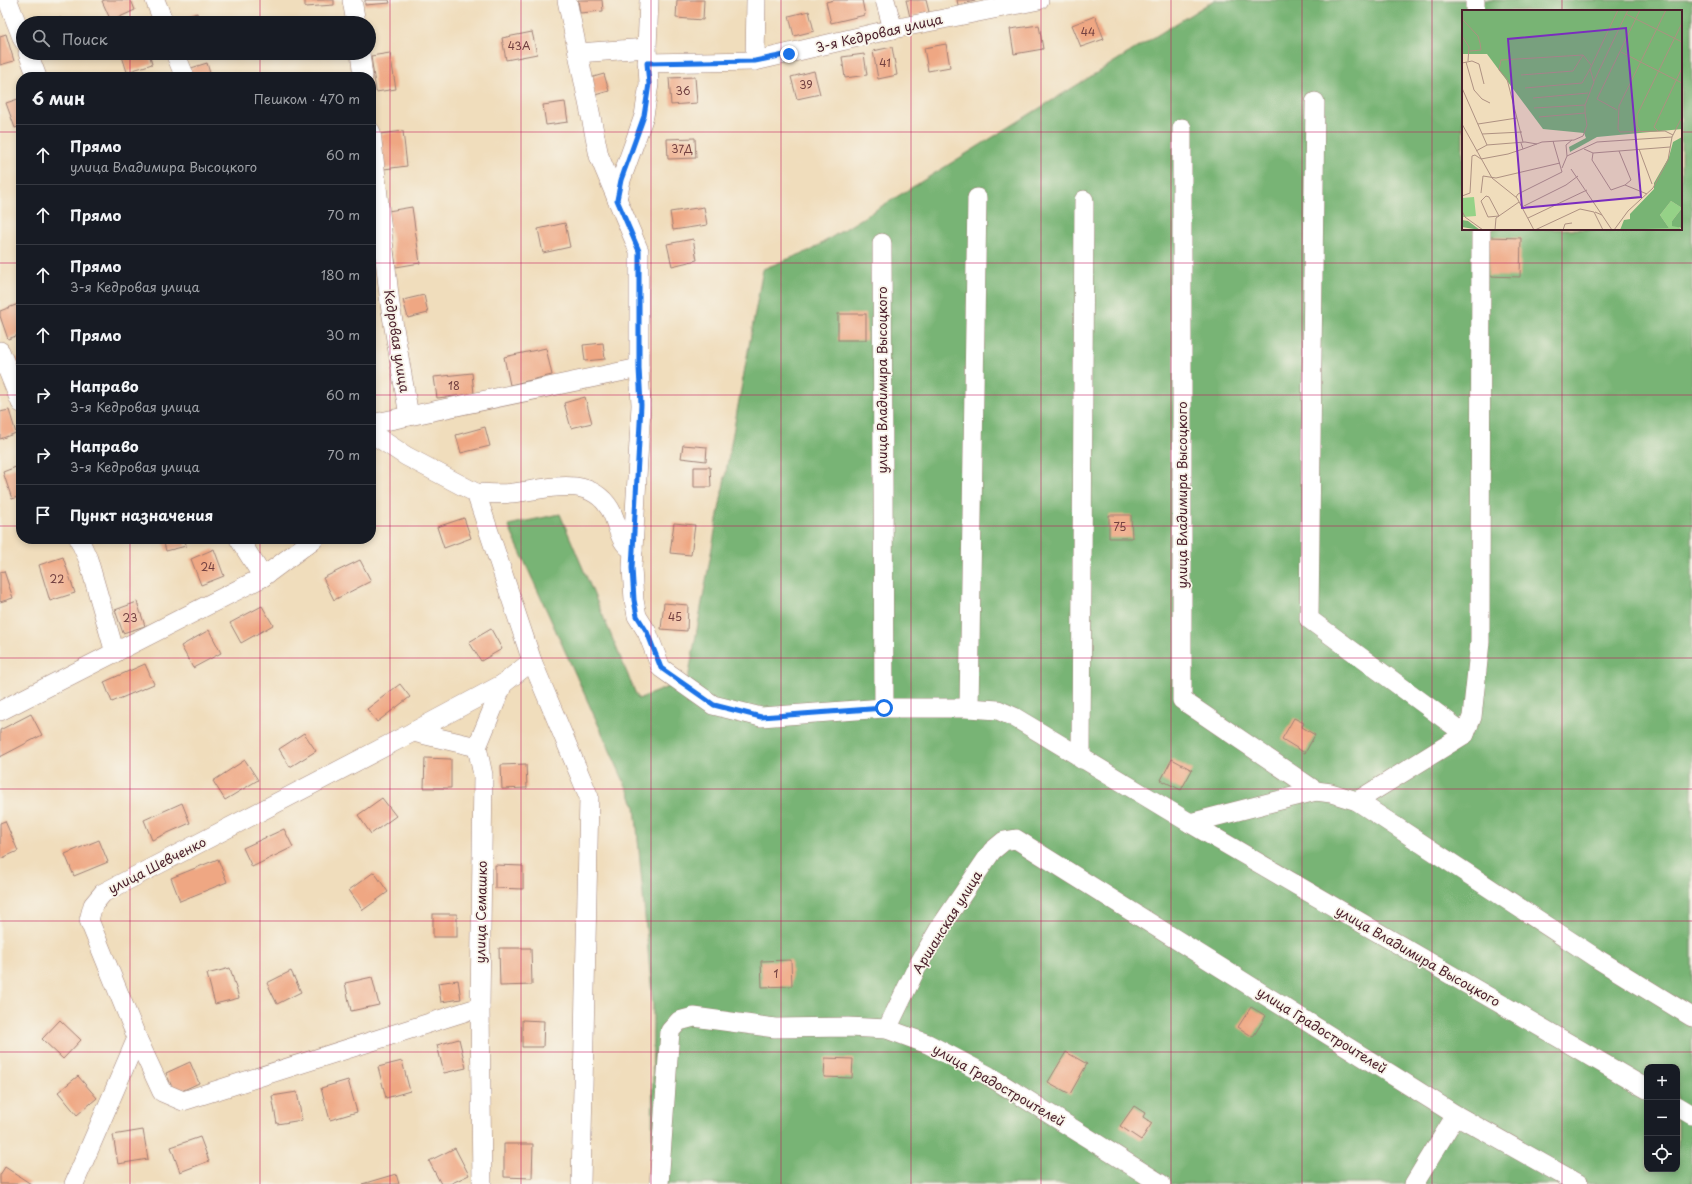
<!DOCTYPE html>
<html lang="ru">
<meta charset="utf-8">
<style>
body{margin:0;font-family:"Playpen Sans",sans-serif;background:#242831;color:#f1f3f6}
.controls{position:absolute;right:12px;bottom:12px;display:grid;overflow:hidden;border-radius:8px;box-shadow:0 2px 6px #0003}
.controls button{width:36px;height:36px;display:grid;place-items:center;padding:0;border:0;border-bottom:1px solid #363941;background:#171b24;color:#f1f3f6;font:20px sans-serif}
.stop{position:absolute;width:12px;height:12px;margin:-9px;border:3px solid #1a73e8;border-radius:50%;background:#fff}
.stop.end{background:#1a73e8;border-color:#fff;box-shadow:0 1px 4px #0008}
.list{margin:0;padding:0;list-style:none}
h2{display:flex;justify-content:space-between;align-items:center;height:52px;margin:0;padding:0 16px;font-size:17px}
h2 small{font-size:13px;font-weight:400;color:#9ea1a6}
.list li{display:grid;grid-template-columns:26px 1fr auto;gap:12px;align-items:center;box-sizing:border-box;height:60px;padding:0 16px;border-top:1px solid #363941}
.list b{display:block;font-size:15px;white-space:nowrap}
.list p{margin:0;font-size:13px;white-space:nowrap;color:#9ea1a6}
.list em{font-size:13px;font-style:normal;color:#9ea1a6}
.icon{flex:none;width:22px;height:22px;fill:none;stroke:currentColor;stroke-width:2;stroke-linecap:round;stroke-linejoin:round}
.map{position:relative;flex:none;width:1692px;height:1184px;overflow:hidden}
.search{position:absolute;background:#171b24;box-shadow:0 2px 6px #0003;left:16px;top:16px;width:360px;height:44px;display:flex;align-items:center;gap:10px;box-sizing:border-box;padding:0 14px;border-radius:22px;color:#9ea1a6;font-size:15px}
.panel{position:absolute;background:#171b24;box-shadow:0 2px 6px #0003;left:16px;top:72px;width:360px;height:472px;border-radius:16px}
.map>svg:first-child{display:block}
.forest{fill:#78b474;stroke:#616a50;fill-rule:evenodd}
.building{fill:#efa783}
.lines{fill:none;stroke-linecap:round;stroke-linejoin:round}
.minor-casing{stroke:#9d7e74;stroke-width:20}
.minor{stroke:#fff;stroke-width:19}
.route{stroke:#1a73e8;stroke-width:5}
.grid{fill:none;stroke:#c2185b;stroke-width:1;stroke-opacity:0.55}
.labels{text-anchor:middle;stroke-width:3.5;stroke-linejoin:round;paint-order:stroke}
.number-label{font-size:11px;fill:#734141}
.street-label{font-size:13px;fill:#4a1f2b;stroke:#f7f3e8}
.inset-road{fill:none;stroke:#ae9182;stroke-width:1}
.view{fill:#7b2cbf;fill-opacity:0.15;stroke:#7b2cbf;stroke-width:2}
.inset-edge{fill:none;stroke:#4a1f2b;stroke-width:2}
</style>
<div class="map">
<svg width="1692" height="1184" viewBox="0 0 1692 1184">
<rect width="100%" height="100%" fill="#f7f3e8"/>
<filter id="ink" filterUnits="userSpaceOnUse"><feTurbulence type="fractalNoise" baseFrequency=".025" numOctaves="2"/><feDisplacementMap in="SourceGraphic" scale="8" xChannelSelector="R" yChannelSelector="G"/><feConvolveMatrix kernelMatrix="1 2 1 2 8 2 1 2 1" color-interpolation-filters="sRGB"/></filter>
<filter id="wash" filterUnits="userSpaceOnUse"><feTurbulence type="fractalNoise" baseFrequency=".012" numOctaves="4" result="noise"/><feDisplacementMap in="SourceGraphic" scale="16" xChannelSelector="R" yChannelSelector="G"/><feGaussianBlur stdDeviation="0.9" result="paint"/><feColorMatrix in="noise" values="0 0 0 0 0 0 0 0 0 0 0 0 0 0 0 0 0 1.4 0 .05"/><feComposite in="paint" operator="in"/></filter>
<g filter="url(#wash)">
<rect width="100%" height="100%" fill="#f0ddbc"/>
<path class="forest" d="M1214,0h478v1184h-1040l1,-178 -18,-200 -127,-281 52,-11 78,185 50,-20 75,-410 48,-19zM1463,11h218v218h-218zM1647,1067h30v102h-30z"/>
<g id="blocks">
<g class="building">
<path d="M105,0h26l4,10 -24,11 -9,-20z"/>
<path d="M305,0h29v5l-29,2z"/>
<path d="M365,0h24l1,3 -25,2z"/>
<path d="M578,0h24l1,11 -23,2z"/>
<path d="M677,0h27l-1,20 -27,-2z"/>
<path d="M834,0h28l3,15 -34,8 -5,-21z"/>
<path d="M906,0h20l3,12 -19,5z"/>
<path d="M957,0h18v1l-17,4z"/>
<path d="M809,11l5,20 -20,5 -5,-20z"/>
<path d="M197,13l3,10h-31z"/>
<path d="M1095,16l9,23 -23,8 -9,-22z"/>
<path d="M60,17l2,6h-15z"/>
<path d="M1039,25l4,24 -29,5 -4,-25z"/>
<path d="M532,32l5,22 -31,6 -4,-22z"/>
<path d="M6,34l8,27 -14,4v-29z"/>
<path d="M946,44l4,23 -22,4 -4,-23z"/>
<path d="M892,47l5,28 -19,4 -5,-28z"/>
<path d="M121,53h28l3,11 -25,8z"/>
<path d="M390,53l6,36 -20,3 -5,-36z"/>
<path d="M864,54l3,21 -22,3 -3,-21z"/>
<path d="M207,63l4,14h-21l-2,-8z"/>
<path d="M814,71l6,23 -23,5 -6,-22z"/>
<path d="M604,74l5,17 -14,4 -5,-17z"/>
<path d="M695,77l2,26 -26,2 -2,-27z"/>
<path d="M21,98v28l-6,2 -9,-25z"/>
<path d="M565,102l3,20 -22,3 -3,-20z"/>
<path d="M403,131l4,35 -23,3 -4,-35z"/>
<path d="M695,138l1,20 -28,1 -1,-20z"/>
<path d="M412,207l8,56 -24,4 -8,-56z"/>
<path d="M704,207l3,18 -34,5 -3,-18z"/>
<path d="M565,223l5,24 -27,6 -5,-24z"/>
<path d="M1489,237l32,1 -1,39 -32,-1z"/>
<path d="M693,239l4,21 -25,6 -5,-22z"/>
<path d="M424,295l4,18 -20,5 -5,-18z"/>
<path d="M21,303v31l-13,5 -8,-23v-5z"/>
<rect x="838" y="314" width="28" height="26"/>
<path d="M603,343l2,16 -20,2 -2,-16z"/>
<path d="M546,348l6,27 -42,10 -6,-28z"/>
<path d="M21,357v18l-5,-16z"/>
<path d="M472,373l2,21 -37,4 -3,-21z"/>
<path d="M585,397l7,26 -21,5 -7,-25z"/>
<path d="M9,410l7,23 -16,6v-27z"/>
<path d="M485,427l5,19 -29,7 -5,-18z"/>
<path d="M683,445l24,2 -1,14 -25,-3z"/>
<path d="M21,465v31l-9,3 -9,-27z"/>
<path d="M694,467h16l1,20h-17z"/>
<path d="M1109,515h22l1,23h-23z"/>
<path d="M464,518l7,20 -27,10 -7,-21z"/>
<path d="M674,523l21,2 -4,30 -21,-2z"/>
<path d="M163,539h22l1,7 -20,5z"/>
<path d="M214,549l10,27 -23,9 -10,-26z"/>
<path d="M63,557l12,36 -25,8 -11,-36z"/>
<path d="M360,560l11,21 -37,19 -11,-22z"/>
<path d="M4,571l9,27 -13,4v-30z"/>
<path d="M137,602l8,24 -22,7 -8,-23z"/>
<path d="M664,603l24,2 -1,26 -26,-2z"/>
<path d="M262,606l11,19 -32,18 -11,-20z"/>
<path d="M491,629l11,20 -21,12 -12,-19z"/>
<path d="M209,630l12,23 -28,15 -12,-22z"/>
<path d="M145,664l9,20 -42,18 -8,-20z"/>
<path d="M400,684l10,13 -33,25 -10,-13z"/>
<path d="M31,714l11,21 -42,22v-27z"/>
<path d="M1294,718l10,5 -2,4 13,8 -10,18 -23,-14z"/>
<path d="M304,733l12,18 -26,16 -11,-18z"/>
<path d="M425,758l26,1v29h-27z"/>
<path d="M1172,759l20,11 -11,20 -20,-10z"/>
<path d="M245,760l13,20 -33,20 -12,-19z"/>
<path d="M526,764l1,24 -25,1 -1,-24z"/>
<path d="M382,798l14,18 -25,18 -13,-19z"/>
<path d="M182,803l8,20 -38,17 -8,-20z"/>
<path d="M5,821l13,30 -18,8v-36z"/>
<path d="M284,829l9,18 -41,20 -9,-19z"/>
<path d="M99,840l9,22 -34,14 -9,-22z"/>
<path d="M218,859l9,23 -47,19 -9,-23z"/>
<path d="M495,865l28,1v23l-28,-1z"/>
<path d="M374,872l14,20 -25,18 -14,-20z"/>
<rect x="433" y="914" width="24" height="23"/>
<path d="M499,948h32l1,37 -32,1z"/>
<path d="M791,960l1,26 -30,1 -1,-26z"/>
<path d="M230,968l9,30 -24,6 -8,-30z"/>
<path d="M291,971l10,21 -24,12 -10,-21z"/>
<path d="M372,977l7,28 -28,6 -6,-28z"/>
<path d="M458,980l3,19 -20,3 -3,-19z"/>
<path d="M1251,1007l15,9 -13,21 -15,-10z"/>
<path d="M60,1020l21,20 -18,19 -21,-20z"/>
<path d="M522,1020l22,1 -1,26h-21z"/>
<path d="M459,1039l7,29 -22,5 -7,-28z"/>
<path d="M1066,1052l21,12 -17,30 -22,-12z"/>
<path d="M825,1058l28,1 -1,19 -28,-1z"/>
<path d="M402,1061l8,30 -24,7 -8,-31z"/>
<path d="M190,1062l9,21 -24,11 -9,-21z"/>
<path d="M78,1076l19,22 -20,17 -19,-23z"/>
<path d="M348,1080l9,32 -27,8 -9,-32z"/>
<path d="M297,1092l5,28 -25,4 -5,-28z"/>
<path d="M1134,1106l11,7 -2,4 9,6 -11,17 -21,-14z"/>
<path d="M143,1130l5,29 -30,5 -5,-29z"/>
<path d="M200,1137l9,24 -29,11 -9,-25z"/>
<path d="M504,1144h29l-1,34 -28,-1z"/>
<path d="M455,1148l14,27 -19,9h-9l-12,-23z"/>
<path d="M5,1167l26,17h-31v-9z"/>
<path d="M396,1174l3,10h-37z"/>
</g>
</g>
</g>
<g filter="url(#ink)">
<use href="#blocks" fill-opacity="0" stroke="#9d7e74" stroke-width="1"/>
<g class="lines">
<g class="minor-casing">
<g id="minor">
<path d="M155,0l9,23"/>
<path d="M352,0l4,23"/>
<path d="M567,0l11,53 69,-5"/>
<path d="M885,0l8,29"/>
<path d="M8,1l15,39"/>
<path d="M1475,11v-11"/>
<path d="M28,53l9,24"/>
<path d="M175,53l10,24"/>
<path d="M360,53l3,24"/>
<path d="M578,53l21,103 40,95v117l2,37 -9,163 2,32 3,16 10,16 14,36 52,37 48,12 123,-9"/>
<path d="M755,61l1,-61"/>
<path d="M647,63l108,-2 138,-32 146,-29"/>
<path d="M1315,102l-6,517 156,115 7,-17 8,-75 1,-413"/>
<path d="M371,132l19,172 19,112"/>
<path d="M977,198l-8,510 29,2 16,7 176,106 126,-32 -134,-91v-572"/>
<path d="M617,200l4,-20 23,-64 5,-32 -2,-36 2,-48"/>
<path d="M882,243l2,465h85"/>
<path d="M0,351l21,52"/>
<path d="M371,424l268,-56"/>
<path d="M371,433l35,23 70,37 56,168 57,136 -8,387"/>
<path d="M476,493c12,0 24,2 36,0 33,-3 76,-20 98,16 8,13 8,34 23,41"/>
<path d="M79,539l9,20 27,94"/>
<path d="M239,539l24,38"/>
<path d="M0,711l263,-134 51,-38"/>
<path d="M413,732l90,-48"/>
<path d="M1081,759l3,-559"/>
<path d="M1316,791l15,2 26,8 239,157 96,59"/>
<path d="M1357,801l108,-67"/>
<path d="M1190,823l457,266"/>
<path d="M887,1029l29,-60 23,-40 53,-78 12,-10 12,-2 440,276 123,69"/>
<path d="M137,1038l25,54 21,9 297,-94"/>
<path d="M1677,1106l15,9"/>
<path d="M74,1184l63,-146 -48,-118 4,-15 10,-12 310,-161 64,15"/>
<path d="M482,1184l-2,-177 3,-232 -6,-28 26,-63 29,-23"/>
<path d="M659,1184l11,-153 9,-10 15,-4 81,11 73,-1 39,2 41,15 61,32 172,108"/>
<path d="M1414,1184l42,-69"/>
</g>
</g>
<use href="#minor" class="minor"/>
</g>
</g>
<g class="lines" filter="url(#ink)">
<path class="route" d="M789,54l-34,7 -108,2 2,21 -5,32 -23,64 -4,20 22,51v117l2,37 -9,163 2,32 3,16 10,16 14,36 53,37 47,12 123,-9"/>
</g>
<path class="grid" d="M130,0v23M260,0v23M390,0v1184M521,0v1184M651,0v1184M781,0v1184M911,0v1184M1041,0v1184M1171,0v1184M1302,0v1184M1432,0v1184M1562,0v11M130,53v24M260,53v24M0,132h21M371,132h1092M1681,132h11M1562,229v955M0,263h21M371,263h1321M0,395h21M371,395h1321M0,526h21M371,526h1321M130,539v645M260,539v645M0,658h1692M0,789h1692M0,921h1692M0,1052h1692"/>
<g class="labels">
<g class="number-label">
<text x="1088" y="36">44</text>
<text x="519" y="50">43А</text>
<text x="885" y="67">41</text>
<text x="806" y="89">39</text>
<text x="683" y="95">36</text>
<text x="682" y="153">37Д</text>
<text x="454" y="390">18</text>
<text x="1120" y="531">75</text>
<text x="208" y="571">24</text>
<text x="57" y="583">22</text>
<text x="675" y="621">45</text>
<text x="130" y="622">23</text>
<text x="776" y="978">1</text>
</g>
<g class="street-label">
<text transform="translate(879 33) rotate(-13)" y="5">3-я Кедровая улица</text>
<text transform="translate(397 341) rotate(81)" y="5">Кедровая улица</text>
<text transform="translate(882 380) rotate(-90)" y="5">улица Владимира Высоцкого</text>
<text transform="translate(1182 495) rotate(-90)" y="5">улица Владимира Высоцкого</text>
<text transform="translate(157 865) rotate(-27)" y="5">улица Шевченко</text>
<text transform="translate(481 912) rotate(-89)" y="5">улица Семашко</text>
<text transform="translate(947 922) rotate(-58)" y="5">Аршанская улица</text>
<text transform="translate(1418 956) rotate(30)" y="5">улица Владимира Высоцкого</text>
<text transform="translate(1322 1030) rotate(32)" y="5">улица Градостроителей</text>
<text transform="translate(999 1085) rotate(30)" y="5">улица Градостроителей</text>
</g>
</g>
<g transform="translate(1462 10)">
<rect width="220" height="220" fill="#f0ddbc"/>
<path d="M12,187l2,19 -13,1 -1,-19zM209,191l11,7 -10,13 10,9h-45l2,-3 30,1 -9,-13z" fill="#95d287"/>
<path d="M0,0h220v119l-85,8 -27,15 -1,-5 17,-9 -2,-5 -41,-4 -56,-75h-25zM220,127v91l-10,-2v-5l10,-13 -11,-7 -11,14 9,13 -49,2 4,-10 6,-1v-5l24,-25v-6l15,-26 4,-15zM0,210l6,1 12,9 -18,-3z" fill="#78b474"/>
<path class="inset-road" d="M0,0l1,10 15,16 2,7 1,7 -11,1M204,0l-47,96 -1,23 2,3 45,-1 8,4M164,4l56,28M0,26l7,11 -1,14M159,42l61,31M121,45l8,10M4,52l8,28 8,9 8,4M0,53l10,-2 7,3 5,20M128,59l28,-59M59,65l52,-4 10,-16 -82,5 -2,10 8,9 16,63M132,71l34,-71M0,78l25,57M63,78l57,-5 8,-14 4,13 -9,23 -51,3M71,88l55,-5M155,100l-20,-11 43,-89M77,107l46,-4v-8M0,114l30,54 25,20 17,32M16,114l39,-6M178,121l-3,-5v-11l45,-92M196,121l-4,-4 28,-59M20,124l40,-2M61,139l19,-7 32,-2 9,-4 4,-11 -2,-12M122,139l9,4 77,-6M177,139l13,35M14,141l11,-6 38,-3 12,2M157,141l12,29 -6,5M131,143l-1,7 19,30 14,-5 22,9M105,146l-1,-11 6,-5M100,158l5,-12 30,-14 75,-5M109,159l31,46M19,183l2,-17 13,2 64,-15M0,186l8,-3 2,-37 3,-1 6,4 27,-5 15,-5 -2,-6M24,186l3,1 10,19 -11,1 -7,-16zM54,187l2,-3 44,-22 -9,-31M60,197l44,-22 12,-9M0,201l3,6 18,13M133,202l7,3 10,15M66,208l59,-28M33,220l1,-12 23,-16M73,220l45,-21 14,3 9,18M101,220l2,-6 7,-1M152,220l14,-19 25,-23 15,-28 4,-23 10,-20"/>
<path class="view" d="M164,18l15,169 -119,11 -14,-169z"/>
<rect width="220" height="220" class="inset-edge"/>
</g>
</svg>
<div class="controls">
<button>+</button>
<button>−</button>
<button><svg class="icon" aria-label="locate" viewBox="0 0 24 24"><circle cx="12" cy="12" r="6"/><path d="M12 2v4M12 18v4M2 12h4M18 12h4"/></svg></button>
</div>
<div class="stop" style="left:884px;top:708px"></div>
<div class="stop end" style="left:789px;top:54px"></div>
<div class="search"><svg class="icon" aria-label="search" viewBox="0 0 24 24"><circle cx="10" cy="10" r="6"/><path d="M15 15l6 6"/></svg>Поиск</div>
<section class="panel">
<h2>6 мин<small>Пешком · 470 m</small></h2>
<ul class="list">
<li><svg class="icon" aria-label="ahead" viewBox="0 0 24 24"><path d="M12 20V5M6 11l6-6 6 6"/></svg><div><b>Прямо</b><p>улица Владимира Высоцкого</p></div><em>60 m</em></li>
<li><svg class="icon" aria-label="ahead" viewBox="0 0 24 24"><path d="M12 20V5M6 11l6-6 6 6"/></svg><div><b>Прямо</b></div><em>70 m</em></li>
<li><svg class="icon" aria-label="ahead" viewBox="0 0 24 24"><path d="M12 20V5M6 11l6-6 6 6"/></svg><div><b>Прямо</b><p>3-я Кедровая улица</p></div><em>180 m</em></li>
<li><svg class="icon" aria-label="ahead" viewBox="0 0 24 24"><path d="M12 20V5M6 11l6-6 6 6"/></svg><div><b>Прямо</b></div><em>30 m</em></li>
<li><svg class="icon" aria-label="right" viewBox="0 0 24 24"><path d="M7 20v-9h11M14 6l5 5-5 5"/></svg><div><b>Направо</b><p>3-я Кедровая улица</p></div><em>60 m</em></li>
<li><svg class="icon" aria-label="right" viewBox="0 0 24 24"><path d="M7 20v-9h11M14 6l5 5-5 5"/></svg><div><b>Направо</b><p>3-я Кедровая улица</p></div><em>70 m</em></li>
<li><svg class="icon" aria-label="arrive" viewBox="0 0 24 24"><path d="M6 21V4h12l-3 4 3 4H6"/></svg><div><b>Пункт назначения</b></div></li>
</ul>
</section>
</div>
